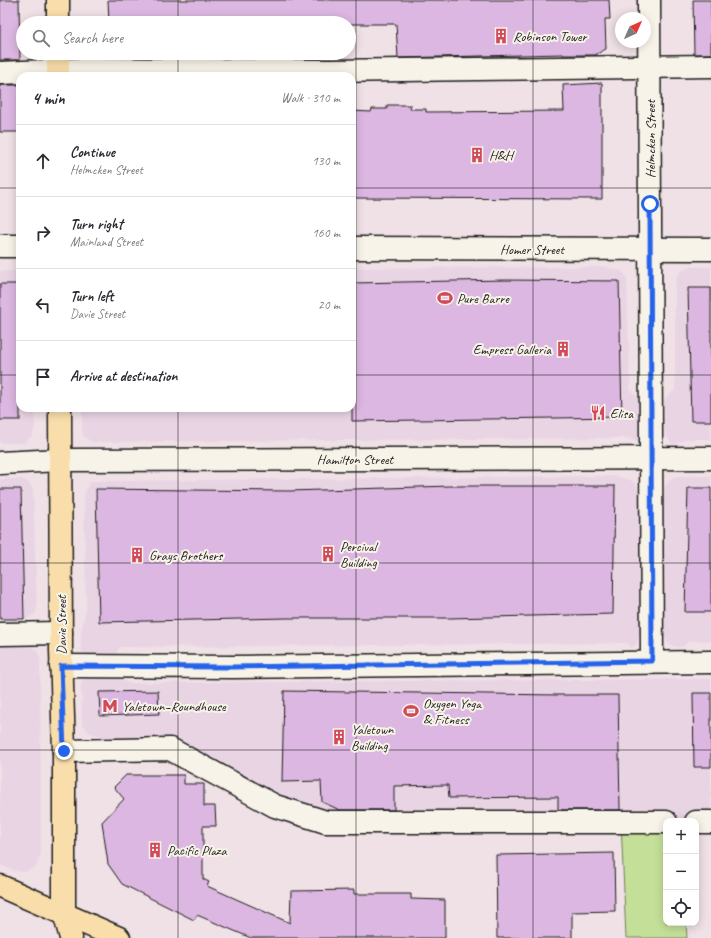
<!DOCTYPE html>
<meta charset="utf-8">
<style>
body{margin:0;font-family:Caveat,sans-serif;background:#f2f2f3;color:#2b2b33}
.controls{position:absolute;right:12px;bottom:12px;display:grid;overflow:hidden;border-radius:8px;box-shadow:0 2px 10px #0003}
.controls button{width:36px;height:36px;display:grid;place-items:center;padding:0;border:0;border-bottom:1px solid #e1e1e2;background:#fff;color:#2b2b33;font:20px sans-serif}
.compass{position:absolute;left:615px;top:12px;width:36px;height:36px;border-radius:50%;background:#fff;box-shadow:0 2px 10px #0003;rotate:45deg}
.stop{position:absolute;width:12px;height:12px;margin:-9px;border:3px solid #2563eb;border-radius:50%;background:#fff}
.stop.end{background:#2563eb;border-color:#fff;box-shadow:0 1px 4px #0008}
.list{margin:0;padding:0;list-style:none}
h2{display:flex;justify-content:space-between;align-items:center;height:52px;margin:0;padding:0 16px;font-size:17px}
h2 small{font-size:13px;font-weight:400;color:#7c7c81}
.list li{display:grid;grid-template-columns:26px 1fr auto;gap:12px;align-items:center;box-sizing:border-box;height:72px;padding:0 16px;border-top:1px solid #e1e1e2}
.list b{display:block;font-size:15px;white-space:nowrap}
.list p{margin:0;font-size:13px;white-space:nowrap;color:#7c7c81}
.list em{font-size:13px;font-style:normal;color:#7c7c81}
.icon{flex:none;width:22px;height:22px;fill:none;stroke:currentColor;stroke-width:2;stroke-linecap:round;stroke-linejoin:round}
.map{position:relative;flex:none;width:711px;height:938px;overflow:hidden}
.search{position:absolute;background:#fff;box-shadow:0 2px 10px #0003;left:16px;top:16px;width:340px;height:44px;display:flex;align-items:center;gap:10px;box-sizing:border-box;padding:0 14px;border-radius:22px;color:#7c7c81;font-size:15px}
.panel{position:absolute;background:#fff;box-shadow:0 2px 10px #0003;left:16px;top:72px;width:340px;height:340px;border-radius:12px}
.map>svg:first-child{display:block}
.built{fill:#e9d4e4}
.green{fill:#c4e098;stroke:#707e5a}
.building{fill:#dcb7e1;stroke:#1c1c1c}
.lines{fill:none;stroke-linecap:round;stroke-linejoin:round}
.minor-casing{stroke:#1c1c1c;stroke-width:25}
.major-casing{stroke:#1c1c1c;stroke-width:25}
.minor{stroke:#f7f3e8;stroke-width:22}
.major{stroke:#f9deab;stroke-width:22}
.route{stroke:#2563eb;stroke-width:5}
.grid{fill:none;stroke:#1c1c1c;stroke-width:1;stroke-opacity:0.55}
.labels{text-anchor:middle;stroke-width:4;stroke-linejoin:round;paint-order:stroke}
.poi-label{font-size:14px;fill:#1c1c1c;stroke:#f7f3e8;text-anchor:start}
.street-label{font-size:14px;fill:#1c1c1c;stroke:#f7f3e8}
</style>
<div class="map">
<svg width="711" height="938" viewBox="0 0 711 938">
<rect width="100%" height="100%" fill="#efe1e6"/>
<filter id="ink" filterUnits="userSpaceOnUse"><feTurbulence type="fractalNoise" baseFrequency=".025" numOctaves="2"/><feDisplacementMap in="SourceGraphic" scale="8" xChannelSelector="R" yChannelSelector="G"/><feConvolveMatrix kernelMatrix="1 2 1 2 8 2 1 2 1" color-interpolation-filters="sRGB"/></filter>
<g filter="url(#ink)">
<g class="built">
<path d="M606,267l16,4 5,6 3,112 10,11 1,36 -4,5h-4l-3,-3 -538,4 -8,-5 -2,-8v-21h270v-140z"/>
<path d="M690,267h21v172h-25l-10,5 -5,-1 -6,-10 -1,-33 11,-10v-106l1,-6 5,-7z"/>
<path d="M0,271h20v137h15v19l-3,9 -8,7h-24z"/>
<path d="M617,476l16,5 3,4 3,9 1,136 -3,14 -6,4 -4,-5 -506,4 -3,2 -1,6 -32,1 -4,-7v-18l5,-22 -2,-114 5,-12 4,-2z"/>
<path d="M681,476h30v165h-22l-6,5 -6,1 -9,-4 -6,-10 2,-142 1,-5 4,-5 5,-4z"/>
<path d="M0,479h22l7,4 4,6 4,119 -2,6 -10,6h-25z"/>
<path d="M28,642l9,9 3,6 1,196 -5,14 -12,5 -9,-1 -15,-6v-221z"/>
<path d="M116,676l12,7 583,-4v143h-385l-156,-73 -68,1 -1,-14 -12,-3 -7,-9 -1,-41 4,-6z"/>
</g>
<path class="green" d="M621,822h45v101h20l1,15h-61z"/>
<g class="building">
<path d="M0,0h19l1,60h-20z"/>
<path d="M108,0h501l1,19h-5l1,30 -11,6h-32v-1l-165,4 -2,-34h-47l-59,-2 -181,1z"/>
<path d="M693,0h18v54h-17z"/>
<path d="M109,53h153l-5,5 -148,-1z"/>
<path d="M602,83v116l-250,-1v-87l19,1 1,-3h15v-4h24l-1,4h16v3l138,-1 -1,-26z"/>
<rect x="0" y="85" width="20" height="47"/>
<path d="M505,280l114,1 3,136 -270,4v-138z"/>
<rect x="0" y="284" width="20" height="136"/>
<path d="M688,288h23v133h-20z"/>
<path d="M451,486h164l-2,128 -163,4h-163l-188,4 -3,-133 193,2z"/>
<path d="M688,488h23v124h-26z"/>
<path d="M0,489h21l3,130h-24z"/>
<path d="M158,691l1,23 -59,2 -1,-24z"/>
<path d="M284,691l273,4h61l2,115h-62v-13l-109,1 -1,-13 -54,1v24h-54l-18,-8 -1,-21 -39,1z"/>
<path d="M693,693h18v74h-17z"/>
<path d="M126,775h58v9h20v22h11l1,20h-13v53l6,3 -2,4 83,37 1,-32 63,-1v4h57v5l34,1v38h-194l-54,-23 -3,5 -72,-36 -14,-20 -6,-42 22,-23 -10,-12z"/>
<path d="M614,853l1,58 -43,1v26h-75l-1,-83z"/>
</g>
<g class="lines">
<g class="minor-casing">
<g id="minor">
<path d="M649,0l3,661"/>
<path d="M0,73l90,-4 239,2 382,-5"/>
<path d="M0,246h20"/>
<path d="M352,248l359,1"/>
<path d="M0,463l60,-3 651,-2"/>
<path d="M0,634l61,-1"/>
<path d="M61,666l172,1 478,-5"/>
<path d="M64,751l106,-2 105,57 51,16h340"/>
<path d="M696,822h15"/>
</g>
</g>
<g class="major-casing">
<g id="major">
<path d="M58,0v23"/>
<path d="M58,53v23"/>
<path d="M60,408l1,242 3,101v162l7,25"/>
<path d="M0,886l119,52"/>
</g>
</g>
<use href="#minor" class="minor"/>
<use href="#major" class="major"/>
</g>
</g>
<g class="lines" filter="url(#ink)">
<path class="route" d="M64,751l-3,-85 172,1 419,-6 -2,-457"/>
</g>
<path class="grid" d="M178,0v23M356,0v938M533,0v938M178,53v23M0,188h20M352,188h359M0,375h20M352,375h359M178,408v530M0,563h711M0,750h711"/>
<defs>
<g id="building-bare" transform="scale(1.2)"><path d="M-4-6H4V6H1V3H-1V6H-4ZM-2.5-4.3h1.7v1.8h-1.7ZM.8-4.3h1.7v1.8H.8ZM-2.5-1h1.7V.8h-1.7ZM.8-1h1.7V.8H.8Z" fill="#d1495b" stroke="#f7f3e8" stroke-width="2.5" paint-order="stroke"/></g>
<g id="stadium-bare" transform="scale(1.2)"><path d="M0-5a6.5 5 0 1 0 0 10a6.5 5 0 1 0 0-10ZM-3.5-1.8h7v3.6h-7Z" fill="#d1495b" stroke="#f7f3e8" stroke-width="2.5" paint-order="stroke"/></g>
<g id="restaurant-bare" transform="scale(1.2)"><path d="M-5-6h1v4h1v-4h1v4h1v-4h1v5L-1.5 .5V6h-2V.5L-5-1ZM5-6V6H3V1.5H1.5Q1.5-4 5-6Z" fill="#d1495b" stroke="#f7f3e8" stroke-width="2.5" paint-order="stroke"/></g>
<g id="metro-bare" transform="scale(1.2)"><path d="M-5.5 5V-5H-3L0 0L3-5H5.5V5H3V-.5L0 4L-3-.5V5Z" fill="#d1495b" stroke="#f7f3e8" stroke-width="2.5" paint-order="stroke"/></g>
</defs>
<g fill-rule="evenodd">
<use href="#building-bare" x="501" y="36"/>
<use href="#building-bare" x="477" y="155"/>
<use href="#stadium-bare" x="445" y="298"/>
<use href="#building-bare" x="563" y="349"/>
<use href="#restaurant-bare" x="598" y="413"/>
<use href="#building-bare" x="328" y="554"/>
<use href="#building-bare" x="137" y="555"/>
<use href="#metro-bare" x="110" y="706"/>
<use href="#stadium-bare" x="411" y="711"/>
<use href="#building-bare" x="339" y="737"/>
<use href="#building-bare" x="155" y="850"/>
</g>
<g class="labels">
<g class="poi-label">
<text x="513" y="41">Robinson Tower</text>
<text x="489" y="160">H&amp;H</text>
<text x="457" y="303">Pure Barre</text>
<text x="551" y="354" text-anchor="end">Empress Galleria</text>
<text x="610" y="418">Elisa</text>
<text x="340" y="551">Percival<tspan x="340" dy="16">Building</tspan></text>
<text x="149" y="560">Grays Brothers</text>
<text x="423" y="708">Oxygen Yoga<tspan x="423" dy="16">&amp; Fitness</tspan></text>
<text x="122" y="711">Yaletown–Roundhouse</text>
<text x="351" y="734">Yaletown<tspan x="351" dy="16">Building</tspan></text>
<text x="167" y="855">Pacific Plaza</text>
</g>
<g class="street-label">
<text transform="translate(650 139) rotate(-90)" y="5">Helmcken Street</text>
<text x="532" y="254">Homer Street</text>
<text x="355" y="464">Hamilton Street</text>
<text transform="translate(61 625) rotate(-90)" y="5">Davie Street</text>
</g>
</g>
</svg>
<div class="controls">
<button>+</button>
<button>−</button>
<button><svg class="icon" aria-label="locate" viewBox="0 0 24 24"><circle cx="12" cy="12" r="6"/><path d="M12 2v4M12 18v4M2 12h4M18 12h4"/></svg></button>
</div>
<svg class="compass" viewBox="-18 -18 36 36"><path d="M0-13l5 13h-10z" fill="#e53935"/><path d="M0 13l5-13h-10z" fill="#7c7c81"/></svg>
<div class="stop" style="left:650px;top:204px"></div>
<div class="stop end" style="left:64px;top:751px"></div>
<div class="search"><svg class="icon" aria-label="search" viewBox="0 0 24 24"><circle cx="10" cy="10" r="6"/><path d="M15 15l6 6"/></svg>Search here</div>
<section class="panel">
<h2>4 min<small>Walk · 310 m</small></h2>
<ul class="list">
<li><svg class="icon" aria-label="ahead" viewBox="0 0 24 24"><path d="M12 20V5M6 11l6-6 6 6"/></svg><div><b>Continue</b><p>Helmcken Street</p></div><em>130 m</em></li>
<li><svg class="icon" aria-label="right" viewBox="0 0 24 24"><path d="M7 20v-9h11M14 6l5 5-5 5"/></svg><div><b>Turn right</b><p>Mainland Street</p></div><em>160 m</em></li>
<li><svg class="icon" aria-label="left" viewBox="0 0 24 24"><path d="M17 20v-9H6M10 6l-5 5 5 5"/></svg><div><b>Turn left</b><p>Davie Street</p></div><em>20 m</em></li>
<li><svg class="icon" aria-label="arrive" viewBox="0 0 24 24"><path d="M6 21V4h12l-3 4 3 4H6"/></svg><div><b>Arrive at destination</b></div></li>
</ul>
</section>
</div>
